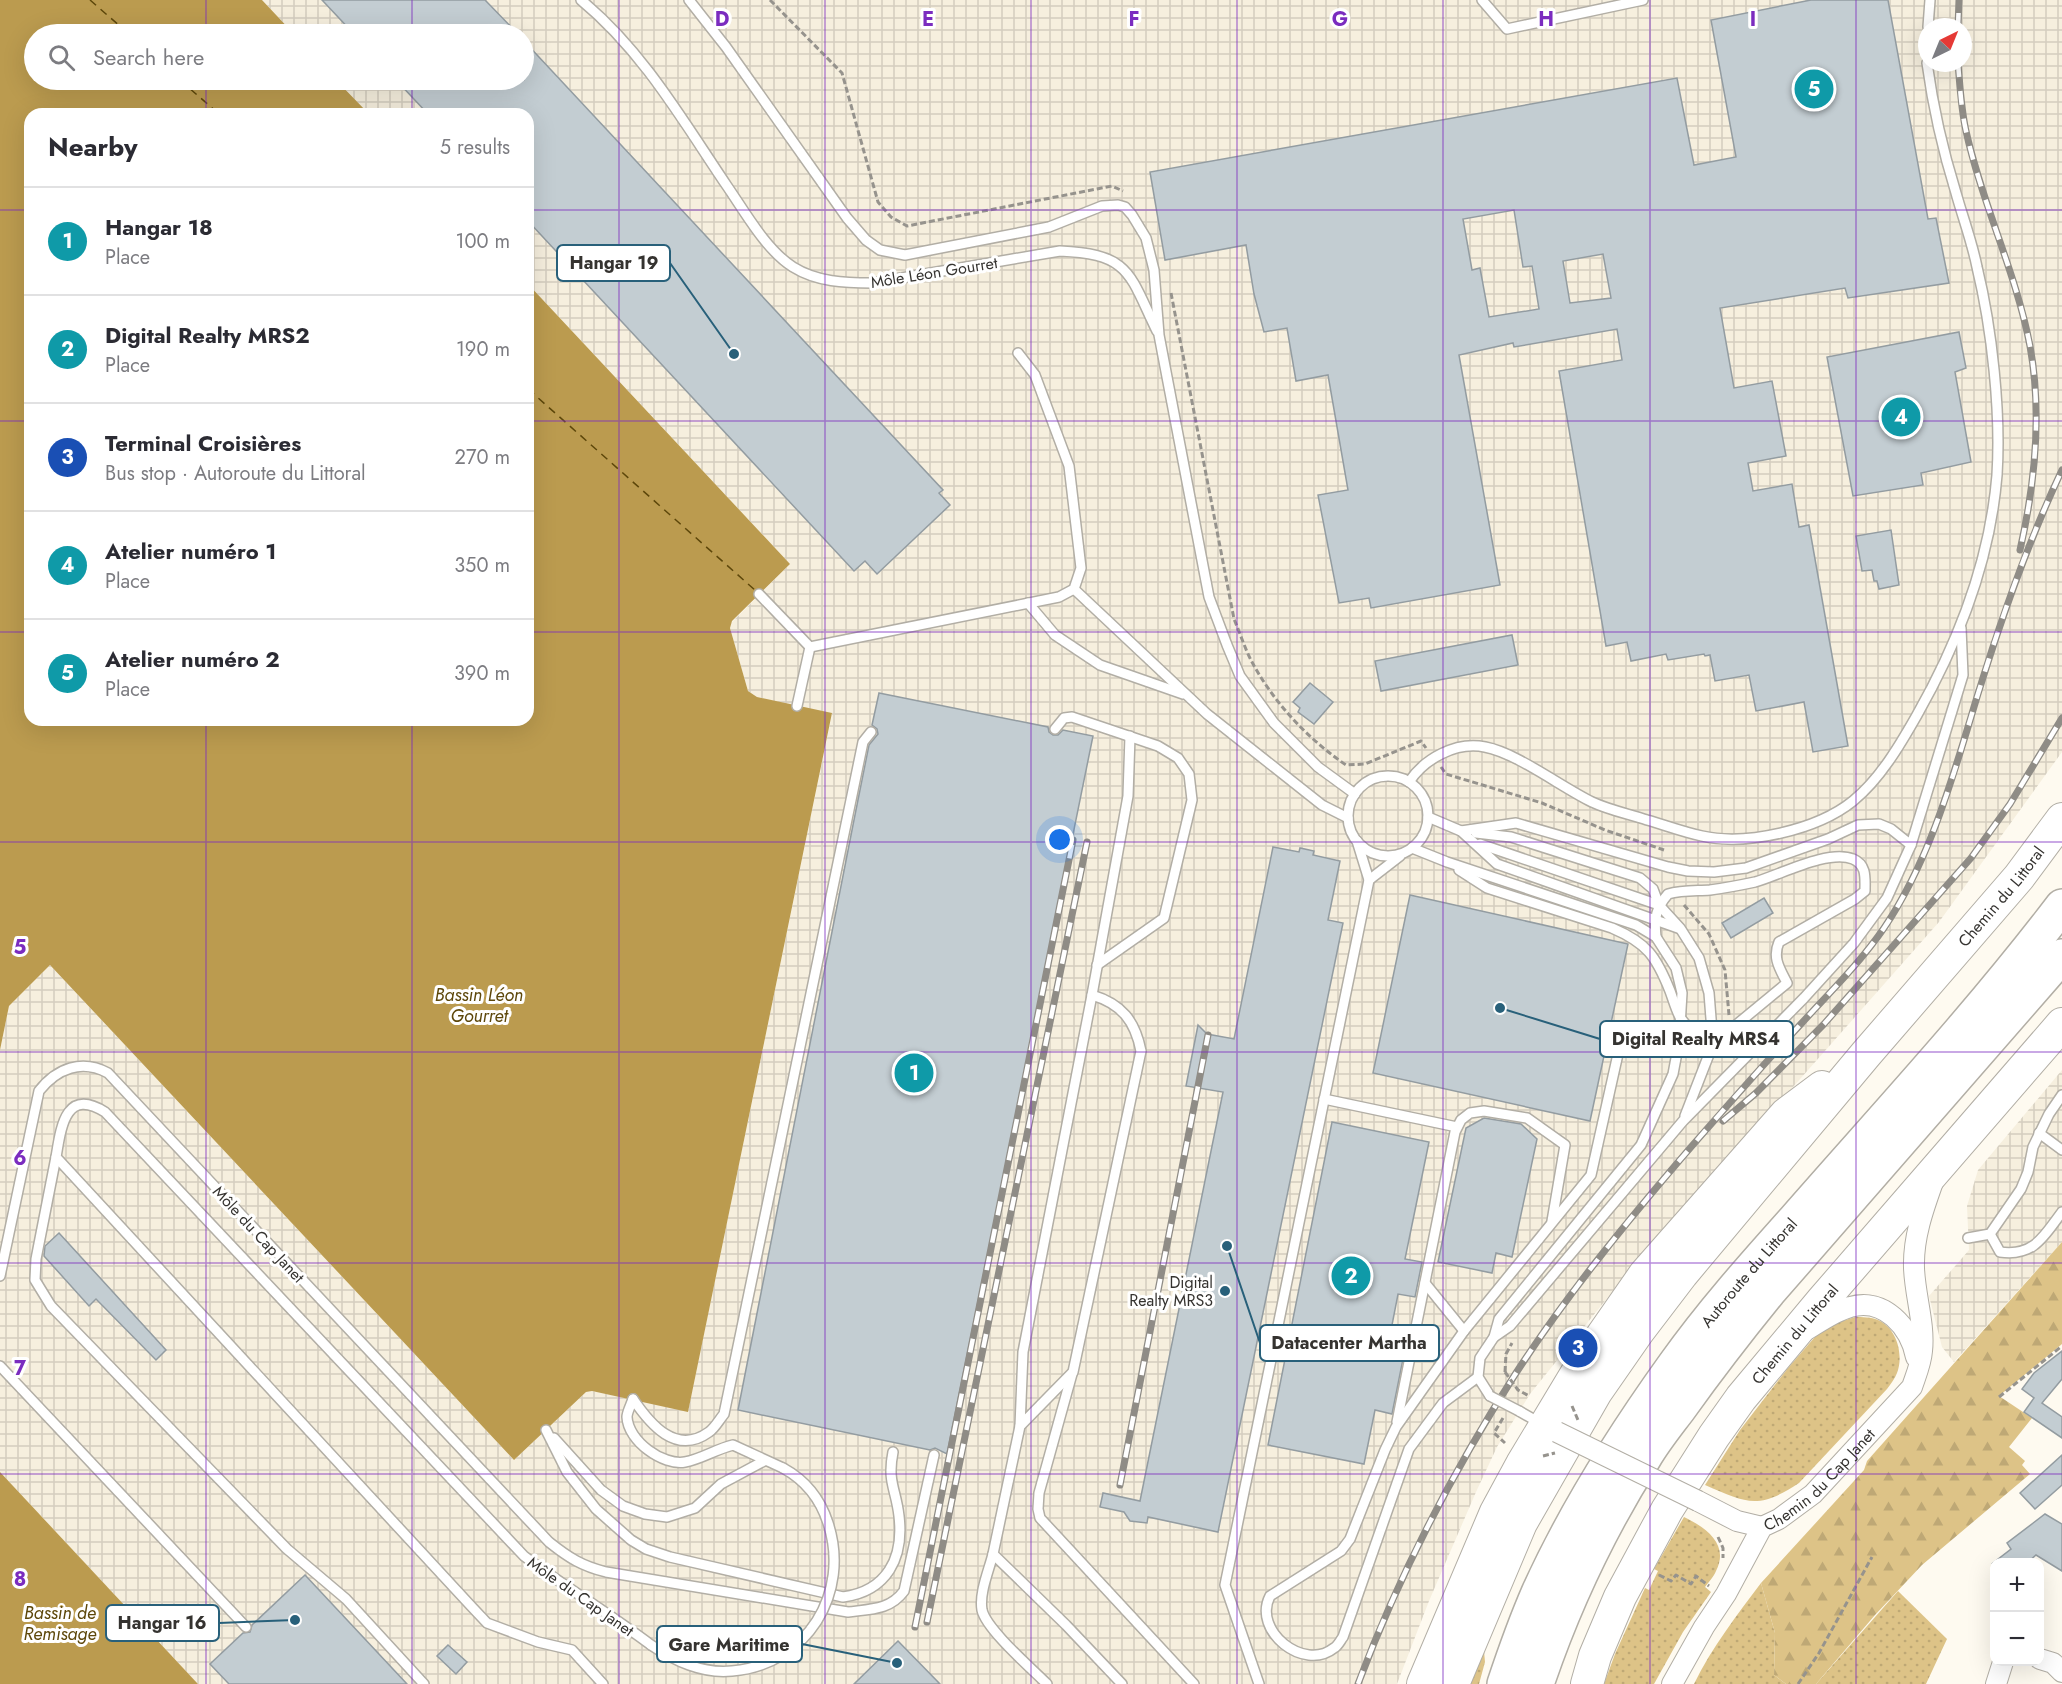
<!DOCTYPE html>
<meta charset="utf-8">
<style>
body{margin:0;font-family:Jost,sans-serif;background:#f2f2f3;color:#2b2b33}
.controls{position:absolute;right:18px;bottom:18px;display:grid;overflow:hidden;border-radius:12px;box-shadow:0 6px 24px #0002}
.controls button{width:54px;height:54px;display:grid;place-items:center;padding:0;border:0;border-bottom:2px solid #e1e1e2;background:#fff;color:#2b2b33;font:30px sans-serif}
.compass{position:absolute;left:1918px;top:18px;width:54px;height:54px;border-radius:50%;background:#fff;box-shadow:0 6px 24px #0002;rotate:43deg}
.you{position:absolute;left:1060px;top:840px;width:21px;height:21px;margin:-15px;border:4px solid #fff;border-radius:50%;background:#1a73e8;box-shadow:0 0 0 9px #1a73e833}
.badge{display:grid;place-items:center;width:39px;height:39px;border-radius:50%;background:#111827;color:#fff;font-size:20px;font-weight:700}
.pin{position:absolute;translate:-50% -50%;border:3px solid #fff;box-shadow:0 2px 6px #0006}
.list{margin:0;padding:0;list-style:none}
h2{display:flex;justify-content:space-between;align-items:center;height:78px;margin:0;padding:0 24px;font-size:26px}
h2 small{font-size:20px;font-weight:400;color:#7c7c81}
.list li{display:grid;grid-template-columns:39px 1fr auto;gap:18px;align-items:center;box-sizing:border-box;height:108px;padding:0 24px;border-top:2px solid #e1e1e2}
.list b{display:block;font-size:22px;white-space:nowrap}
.list p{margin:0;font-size:20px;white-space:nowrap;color:#7c7c81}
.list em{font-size:20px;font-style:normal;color:#7c7c81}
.icon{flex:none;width:33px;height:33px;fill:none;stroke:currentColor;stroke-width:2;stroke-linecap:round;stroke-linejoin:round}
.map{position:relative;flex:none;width:2062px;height:1684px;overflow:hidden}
.search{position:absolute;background:#fff;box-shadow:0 6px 24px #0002;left:24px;top:24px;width:510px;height:66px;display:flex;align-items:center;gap:15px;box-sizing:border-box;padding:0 21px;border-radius:33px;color:#7c7c81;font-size:22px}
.panel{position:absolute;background:#fff;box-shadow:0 6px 24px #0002;left:24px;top:108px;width:510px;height:618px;border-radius:18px}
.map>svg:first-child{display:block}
.industrial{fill:url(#industrial-grid);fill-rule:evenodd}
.grass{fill:url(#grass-dots)}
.forest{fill:url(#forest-firs)}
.water{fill:#bb9b4f}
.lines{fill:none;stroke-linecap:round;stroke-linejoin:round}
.ferry{stroke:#5d470a;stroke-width:1.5;stroke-dasharray:8 6;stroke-linecap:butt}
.building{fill:#c3cdd2;stroke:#939ca1;stroke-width:1.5;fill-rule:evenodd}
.service-casing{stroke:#b2aea5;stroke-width:12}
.minor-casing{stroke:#b2aea5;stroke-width:22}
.primary-casing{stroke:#b2aea5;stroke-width:34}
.motorway-casing{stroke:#b2aea5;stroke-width:36}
.path{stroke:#96938d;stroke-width:3;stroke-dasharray:6 3;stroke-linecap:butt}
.service{stroke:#fff;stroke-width:9}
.minor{stroke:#fff;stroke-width:20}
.primary{stroke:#fff;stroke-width:32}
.motorway{stroke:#fff;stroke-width:33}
.rail-casing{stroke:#8f8c86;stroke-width:7}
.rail{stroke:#fff;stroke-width:4.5;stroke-dasharray:14;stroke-linecap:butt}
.service-bridge-casing{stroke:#b2aea5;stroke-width:12;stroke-linecap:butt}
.minor-bridge-casing{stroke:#b2aea5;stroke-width:22;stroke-linecap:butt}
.path-bridge{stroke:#96938d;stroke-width:3;stroke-dasharray:6 3;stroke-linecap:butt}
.service-bridge{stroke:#fff;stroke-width:9}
.minor-bridge{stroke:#fff;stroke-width:20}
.grid{fill:none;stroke:#7b2cbf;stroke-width:1.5;stroke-opacity:0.55}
.poi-dot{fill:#28607a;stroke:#fff;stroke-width:2}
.labels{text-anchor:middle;stroke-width:6;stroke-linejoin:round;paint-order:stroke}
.street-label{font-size:16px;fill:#353330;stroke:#fff}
.poi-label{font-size:16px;fill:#353330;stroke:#fff;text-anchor:end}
.water-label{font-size:18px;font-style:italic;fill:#5d470a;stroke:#fff}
.grid-label{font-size:20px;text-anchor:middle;font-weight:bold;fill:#7b2cbf;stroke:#fff;stroke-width:6;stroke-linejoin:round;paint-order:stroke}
.leader{fill:none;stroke:#28607a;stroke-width:2}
.callout-dot{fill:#28607a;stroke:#fff;stroke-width:2}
.callout{fill:#fff;stroke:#28607a;stroke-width:2}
.callout-label{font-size:18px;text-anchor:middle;font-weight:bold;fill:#353330}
</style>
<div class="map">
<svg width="2062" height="1684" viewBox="0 0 2062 1684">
<defs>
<pattern id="industrial-grid" width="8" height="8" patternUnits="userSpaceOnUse" patternTransform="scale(1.5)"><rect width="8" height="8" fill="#f6efde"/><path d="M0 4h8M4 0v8" fill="none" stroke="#d4cdbf"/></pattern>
<pattern id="grass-dots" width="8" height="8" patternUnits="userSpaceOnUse" patternTransform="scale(1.5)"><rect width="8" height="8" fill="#ddc387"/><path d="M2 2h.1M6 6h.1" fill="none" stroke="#bea875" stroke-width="1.8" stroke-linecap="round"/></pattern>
<pattern id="forest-firs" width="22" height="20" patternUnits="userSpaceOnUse" patternTransform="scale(1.5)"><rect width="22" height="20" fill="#ddc387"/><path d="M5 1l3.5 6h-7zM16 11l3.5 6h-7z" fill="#bea875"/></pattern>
</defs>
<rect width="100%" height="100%" fill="#fefaf0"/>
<g class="industrial">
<path d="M262,0h1800v752l-123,170 -322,364 -87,108 -33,53 -21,45 -47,109 -32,83h-1199l-198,-212v-422l9,-44 41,-41 464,495 72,-68 6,-1 96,20 144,-697 -75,-17 -9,-6 -18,-63v-4l60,-60 -262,-280v-170h-159l-33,-34h188v-46h-230zM1927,27h36v36h-36z"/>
<path d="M2062,1070v172l-108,120 -12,-15 -13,-51 40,-46 -2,-44 11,-36z"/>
</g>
<g class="grass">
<path d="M1855,1317c7,0 16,0 23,3 19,8 26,35 19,53 -2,5 -6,11 -10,16l-88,94c-41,27 -52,20 -94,2l35,-55 48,-62 26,-30 13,-12z"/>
<path d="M1557,1486l-28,59 -45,106 1,11 -6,22h-15l63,-140z"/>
<path d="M1684,1517c21,10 46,27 32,54 -2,5 -7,11 -11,16l6,5 -28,40 -29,52h-50l11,-30 30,-66 4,2 9,-19 -4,-2z"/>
<path d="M1761,1583l14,50 -1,42 12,9h-92c18,-37 43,-69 67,-101z"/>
<path d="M1898,1591l49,48 -21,45h-110z"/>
</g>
<path class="forest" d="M2062,1242v102l-63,52 33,22 -23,29 16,14 -3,4 8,9 -108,91 -47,50 -59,69h-30l-12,-9 1,-42 -14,-50 103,-113 3,-9z"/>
<g class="water">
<path d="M0,0h262l32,34h-260v46h302l33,34h-339v606h498v-436l262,280 -58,57 -2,7 18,63 9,6 75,16 -144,699 -96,-21 -6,1 -72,68 -464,-495 -41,41 -9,44z"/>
<path d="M0,1472l198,212h-198z"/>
</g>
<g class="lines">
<g class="ferry">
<path d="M90,0l39,34"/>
<path d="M180,80l39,34"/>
<path d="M528,389l228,202"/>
</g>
</g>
<g class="building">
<path d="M322,0h163l33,34h-164z"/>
<path d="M1811,0h77l40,219 8,-1 13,65 -101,15 -3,-10 -125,20 14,80 38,-7 14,75 -38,7 5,28 39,-7 7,43 10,-2 39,221 -35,6 -9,-50 -48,9 -7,-36 -34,6 -5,-26 -5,1 -1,-2 -36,6 -2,-6 -35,7 -4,-19 -21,4 -47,-275 63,-11 -5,-31 -103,18 -1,-4 -54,12 41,230 -129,23 -2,-10 -30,5 -21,-108 30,-5 -20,-115 -32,6 -9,-53 -23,4 -10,-38 -8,-49 -81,15 -15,-88 527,-94 17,87 42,-8 -25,-137zM1514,210l9,57 9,-1 7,43 -50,8 -9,-49 -8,2 -9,-51zM1603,254l8,44 -41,5 -7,-42z"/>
<path d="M524,41l419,449 -4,3 11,12 -73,69 -12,-13 -11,10 -326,-350v-107h-100l-32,-34h128z"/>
<path d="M1959,332l7,36 -11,4 16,90 -50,11 2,12 -70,11 -26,-139z"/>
<path d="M1891,530l8,55 -20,4 -2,-8h-3l-2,-11 -10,1 -6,-35z"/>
<path d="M1512,635l6,30 -137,26 -6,-30z"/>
<path d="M1310,683l23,19 -19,22 -16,-12 2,-4 -7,-6z"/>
<path d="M879,693l169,34 1,5 4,3h5l5,-5 30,6 -146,718 -12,-6 -5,2 -192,-40 115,-585 16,-80 9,-11 -1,-5 -5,-4z"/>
<path d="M1273,847l26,5 1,-4 14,3 -1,4 27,6 -12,59 15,3 -125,609 -70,-15 -1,6 -17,-2 -6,-9 -24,-5 3,-14 37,8 83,-409 -37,-6 12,-61 9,9 27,5z"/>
<path d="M1410,895l218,49 -38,177 -217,-48z"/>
<path d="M1764,898l9,15 -42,25 -9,-15z"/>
<path d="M1484,1118l37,6 16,15 -25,118 -16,-4 -4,20 -54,-11 28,-134z"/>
<path d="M1332,1122l97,20 -24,117 17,3 -7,35 -17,-3 -12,62 17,3 -11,55 -17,-4 -11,54 -96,-19z"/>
<path d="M59,1233l107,117 -10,10 -60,-61 -7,7 -45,-50 1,-10z"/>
<path d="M2062,1351v28l-20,24 20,14v21l-38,-26 10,-14 -12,-9 12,-16z"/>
<path d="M2062,1455v30l-27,24 -15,-16z"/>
<path d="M2045,1514l17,10v47l-26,-16 -9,8h-34l18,-14 -4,-6z"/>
<path d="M305,1575l102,109h-178l-19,-20 33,-31 7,-1 2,-7z"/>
<path d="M898,1641l42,43h-86z"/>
<path d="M448,1645l19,17 -11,12 -19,-18z"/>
</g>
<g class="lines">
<g class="service-casing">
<g id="service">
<path d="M581,0c62,51 102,121 146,186 18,26 39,64 66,81 24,15 52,16 79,16l188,-32c71,3 69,23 97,80"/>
<path d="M689,0l37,47 121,171 19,22 14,10 25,5 144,-28 53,-21 16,-1 7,2 7,8 14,23 8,32 5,65 50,262 18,48 13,31 34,47 44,44 37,27"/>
<path d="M1482,0l25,29 136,-29"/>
<path d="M1928,27l2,-27"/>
<path d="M1074,589l133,125 115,91 26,13"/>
<path d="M759,594l51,53 249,-50 15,-8 7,-21 -12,-102 -34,-91 -17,-22"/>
<path d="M1028,603l27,32 45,30 83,29"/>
<path d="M797,706l13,-59"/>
<path d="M1055,729l9,-11 8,-1 86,29 20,12 11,16 3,26 -28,118 -67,47"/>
<circle cx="1388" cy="816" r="40"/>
<path d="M1409,782c15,-23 47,-41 76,-35 32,6 76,40 107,55 17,8 37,12 55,18 18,5 36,12 55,16 44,10 115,-6 151,-35 27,-22 47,-56 64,-86 42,-74 73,-154 80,-240 4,-63 -5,-146 -20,-208 -5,-25 -14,-49 -21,-74 -13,-42 -23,-86 -29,-130"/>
<path d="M1428,817l33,14 36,33 181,64"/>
<path d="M1461,831l55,-8 152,44 20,4 26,1 32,-4 82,-29 30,-14 21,-1 12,5 20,16 -24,53 -33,45 -50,55 -121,123 -173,205 -16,11"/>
<path d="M1476,833l35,4 129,41 13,11 6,16 21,23 19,30 10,35 4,51 -28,72"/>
<path d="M1480,844l179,61"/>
<path d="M1911,845l52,-170 -2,-47"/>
<path d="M1412,848l35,14 189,63 20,12 20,31 6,25 -3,49 -6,32 -32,71 -142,174 -5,18 -14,21 -2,19 12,19"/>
<path d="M1459,870l28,18 125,40c35,15 44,28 58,63 3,8 6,19 10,26 7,12 21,19 33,27"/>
<path d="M1369,880l31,-24"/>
<path d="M1656,937c-2,-19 0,-29 12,-43 14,-4 28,-3 42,-4 15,-2 31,-5 45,-8 25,-7 73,-33 98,-23 14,6 12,19 12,32l-10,8 -76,43c-7,16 1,27 8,41l-74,61"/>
<path d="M1092,995c30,9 43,26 49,56l-68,321 -53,54 -27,128 73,71 56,59"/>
<path d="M1324,1099l133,28"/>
<path d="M2039,1133l23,17"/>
<path d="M56,1157l-20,102 -1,21 16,26 236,243 59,50 78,85"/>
<path d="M1990,1234l10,18c34,5 44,-16 62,-40"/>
<path d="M1968,1238l22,-4 31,-45 7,-17 5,-25 16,-33 13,-19"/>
<path d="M0,1276l39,-185c18,-23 43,-32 69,-18l441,469c20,16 33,24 57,30l242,40c23,-3 42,-2 56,-21l30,-136"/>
<path d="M1425,1283l39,48"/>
<path d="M0,1366l246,261"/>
<path d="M1072,1374l-33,119 -1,16 2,9 154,166"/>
<path d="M1478,1377l-35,26 -34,46 -66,188c-3,4 -5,9 -9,11 -30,24 -82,-17 -64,-52l71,-45 9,-12 35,-89 11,-23 68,-96 127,-156 29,-130"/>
<path d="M633,1399c17,25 43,57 76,33 6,-4 10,-12 15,-18l139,-672 8,-10"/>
<path d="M633,1399c-2,6 -6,13 -6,18 1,24 36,49 58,45 17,-3 31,-13 48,-17l50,23"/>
<path d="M1519,1411l21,12"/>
<path d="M1397,1422l58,-290 6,-12 9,-7 14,-2 43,7 38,27 -13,76"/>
<path d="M1020,1426l3,-74 69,-357 36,-199 2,-60"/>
<path d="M546,1430l21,42 29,37 35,31 15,9 24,8 173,40c44,-6 61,-39 56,-81 -3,-27 -12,-34 -6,-64"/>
<path d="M554,1438l47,52 22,16 22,8 22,3 28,-9 26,-24 43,-23"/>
<path d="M993,1554c-4,16 -14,39 -11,56 4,19 50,59 65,74"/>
<path d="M603,1684l-31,-34 -34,-8 -51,-19 -16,-17 -415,-449c5,-29 9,-70 49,-45l419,444c41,31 86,58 127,89"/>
<path d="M1259,1684l-34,-99 144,-705 -12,-39"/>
</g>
</g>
<g class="minor-casing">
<g id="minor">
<path d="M1808,1329c13,-8 27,-18 42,-22 34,-10 60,20 66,50"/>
<path d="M1698,1501l39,20 25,6"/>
<path d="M2040,1659l13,4 9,9"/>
<path id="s1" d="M1672,1684l32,-57 22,-33 36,-67 17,-8 34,-25 99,-107c4,-12 9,-23 10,-36 3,-27 -7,-55 -8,-83 -1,-30 9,-58 19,-86"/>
<path d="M1996,1684l7,-22"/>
</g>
</g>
<g class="primary-casing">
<g id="primary">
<path d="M1423,1684l73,-172 26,-48 59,-98 64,-92 141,-160 36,-27"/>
<path id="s2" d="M1453,1684l68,-161 75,-131 41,-59 45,-59 184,-220 153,-177 43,-58"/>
<path id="s3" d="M1587,1684l8,-28 25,-59 47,-87 47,-74 27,-38 81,-97 240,-277"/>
</g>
</g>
<g class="motorway-casing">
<g id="motorway">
<path id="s4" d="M1504,1684c10,-30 21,-61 34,-91 36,-80 85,-157 136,-228 37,-52 79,-99 121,-146 90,-103 184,-204 267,-313"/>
<path d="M1537,1684c27,-80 63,-156 108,-227 10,-17 23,-33 35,-49 28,-39 58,-78 89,-116l293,-336"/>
</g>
</g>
<g class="path">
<path d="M770,0l72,73 36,129 13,15 16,9 205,-40 11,5"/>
<path d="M1171,293l63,326c6,14 11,30 18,43 22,41 56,77 94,103l19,-1 56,-23 5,7"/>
<path d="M1441,767l5,7 96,29 63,27 59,20"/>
<path d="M1684,905l25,29 16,36 4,45"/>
<path d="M1505,1372l1,-18 6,-11"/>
<path d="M1999,1397l63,-51"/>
<path d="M1503,1418l-9,15 11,10"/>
<path d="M1718,1537l5,11v10"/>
<path d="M1659,1575l12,6 5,-6 15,9 5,-8 13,10"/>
<path d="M1798,1684l21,-31 53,-96"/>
</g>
<use href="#service" class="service"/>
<use href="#minor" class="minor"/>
<use href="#primary" class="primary"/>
<use href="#motorway" class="motorway"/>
<g class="rail-casing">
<g id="rail">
<path d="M1958,27l1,-27"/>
<path d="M1958,63c2,23 3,46 8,68 16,73 50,141 64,215 12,66 5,138 -10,204"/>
<path d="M1723,1121l33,-28 68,-69 147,-166 39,-54 52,-86"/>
<path d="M1120,1485l88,-450"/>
<path d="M927,1622l160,-780"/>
<path d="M915,1627l158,-787"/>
<path d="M1358,1684c41,-109 95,-213 158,-311 52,-80 113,-154 175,-226 36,-41 72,-82 109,-122 29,-32 60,-62 84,-97 47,-70 69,-152 93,-231 24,-78 50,-153 85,-227"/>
</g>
</g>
<use href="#rail" class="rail"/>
<g class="service-bridge-casing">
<g id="service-bridge">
<path d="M1490,1396l29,15"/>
<path d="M651,1645c24,16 51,29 81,26 75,-6 119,-78 96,-148 -8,-25 -23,-43 -45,-55"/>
</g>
</g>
<g class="minor-bridge-casing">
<path id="minor-bridge" d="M1557,1432l141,69"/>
</g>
<g class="path-bridge">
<path d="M1505,1372l13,18 11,6"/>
<path d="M1572,1406l6,14"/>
<path d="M1543,1456l12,-3"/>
</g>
<use href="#service-bridge" class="service-bridge"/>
<use href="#minor-bridge" class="minor-bridge"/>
</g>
<path class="grid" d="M206,0v34M412,0v34M619,0v1684M825,0v1684M1031,0v1684M1237,0v1684M1443,0v1684M1650,0v1684M1856,0v1684M206,80v34M412,80v34M0,210h30M528,210h1534M0,421h30M528,421h1534M0,632h30M528,632h1534M206,720v964M412,720v964M0,842h2062M0,1052h2062M0,1263h2062M0,1474h2062"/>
<circle class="poi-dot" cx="1225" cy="1291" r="6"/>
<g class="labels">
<g class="street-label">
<text transform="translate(934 272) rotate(-9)" y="6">Môle Léon Gourret</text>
<text dy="6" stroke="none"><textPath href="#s2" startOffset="966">Chemin du Littoral</textPath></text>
<text transform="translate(259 1234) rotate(47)" y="6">Môle du Cap Janet</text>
<text dy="6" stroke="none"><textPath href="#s4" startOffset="482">Autoroute du Littoral</textPath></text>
<text dy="6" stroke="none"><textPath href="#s3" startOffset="410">Chemin du Littoral</textPath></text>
<text dy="6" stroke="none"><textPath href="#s1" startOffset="256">Chemin du Cap Janet</textPath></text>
<text transform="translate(581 1596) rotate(35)" y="6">Môle du Cap Janet</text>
</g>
<g class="poi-label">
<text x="1213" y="1288">Digital<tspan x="1213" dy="18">Realty MRS3</tspan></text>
</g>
<g class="water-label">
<text x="479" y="1001">Bassin Léon<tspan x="479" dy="21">Gourret</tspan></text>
<text x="60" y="1619">Bassin de<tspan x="60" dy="21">Remisage</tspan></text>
</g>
</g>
<g class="grid-label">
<text x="722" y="26">D</text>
<text x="928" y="26">E</text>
<text x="1134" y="26">F</text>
<text x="1340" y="26">G</text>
<text x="1546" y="26">H</text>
<text x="1753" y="26">I</text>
<text x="20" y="954">5</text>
<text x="20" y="1165">6</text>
<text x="20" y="1375">7</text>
<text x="20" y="1586">8</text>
</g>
<path class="leader" d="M734 354L670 263M1500 1008L1600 1039M1227 1246L1260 1343M295 1620L219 1623M897 1663L802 1644"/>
<g class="callout-dot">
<circle cx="734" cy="354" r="6"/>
<circle cx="1500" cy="1008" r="6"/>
<circle cx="1227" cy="1246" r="6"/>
<circle cx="295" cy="1620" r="6"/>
<circle cx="897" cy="1663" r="6"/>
</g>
<g class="callout">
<rect x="557" y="245" width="113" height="36" rx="6"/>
<rect x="1600" y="1021" width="193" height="36" rx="6"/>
<rect x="1260" y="1325" width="179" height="36" rx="6"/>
<rect x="106" y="1605" width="113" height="36" rx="6"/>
<rect x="657" y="1626" width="145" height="36" rx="6"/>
</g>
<g class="callout-label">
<text x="614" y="269">Hangar 19</text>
<text x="1696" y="1045">Digital Realty MRS4</text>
<text x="1349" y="1349">Datacenter Martha</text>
<text x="162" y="1629">Hangar 16</text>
<text x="729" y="1651">Gare Maritime</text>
</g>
</svg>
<div class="controls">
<button>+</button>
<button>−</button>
</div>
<svg class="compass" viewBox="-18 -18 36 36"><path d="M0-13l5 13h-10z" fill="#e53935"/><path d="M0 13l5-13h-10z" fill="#7c7c81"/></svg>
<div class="you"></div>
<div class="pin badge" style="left:914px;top:1073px;background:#0f9aa8">1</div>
<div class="pin badge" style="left:1351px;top:1276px;background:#0f9aa8">2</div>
<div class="pin badge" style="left:1578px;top:1348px;background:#1a4fb4">3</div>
<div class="pin badge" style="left:1901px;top:417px;background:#0f9aa8">4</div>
<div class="pin badge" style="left:1814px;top:89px;background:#0f9aa8">5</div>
<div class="search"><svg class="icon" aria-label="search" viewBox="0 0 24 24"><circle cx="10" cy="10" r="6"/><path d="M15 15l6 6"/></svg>Search here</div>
<section class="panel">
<h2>Nearby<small>5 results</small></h2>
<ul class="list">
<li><span class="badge" style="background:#0f9aa8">1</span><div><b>Hangar 18</b><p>Place</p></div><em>100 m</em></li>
<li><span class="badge" style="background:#0f9aa8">2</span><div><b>Digital Realty MRS2</b><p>Place</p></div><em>190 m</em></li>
<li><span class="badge" style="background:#1a4fb4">3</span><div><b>Terminal Croisières</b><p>Bus stop · Autoroute du Littoral</p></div><em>270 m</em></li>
<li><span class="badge" style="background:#0f9aa8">4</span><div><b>Atelier numéro 1</b><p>Place</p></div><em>350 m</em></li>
<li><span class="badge" style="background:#0f9aa8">5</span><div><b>Atelier numéro 2</b><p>Place</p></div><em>390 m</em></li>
</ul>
</section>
</div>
